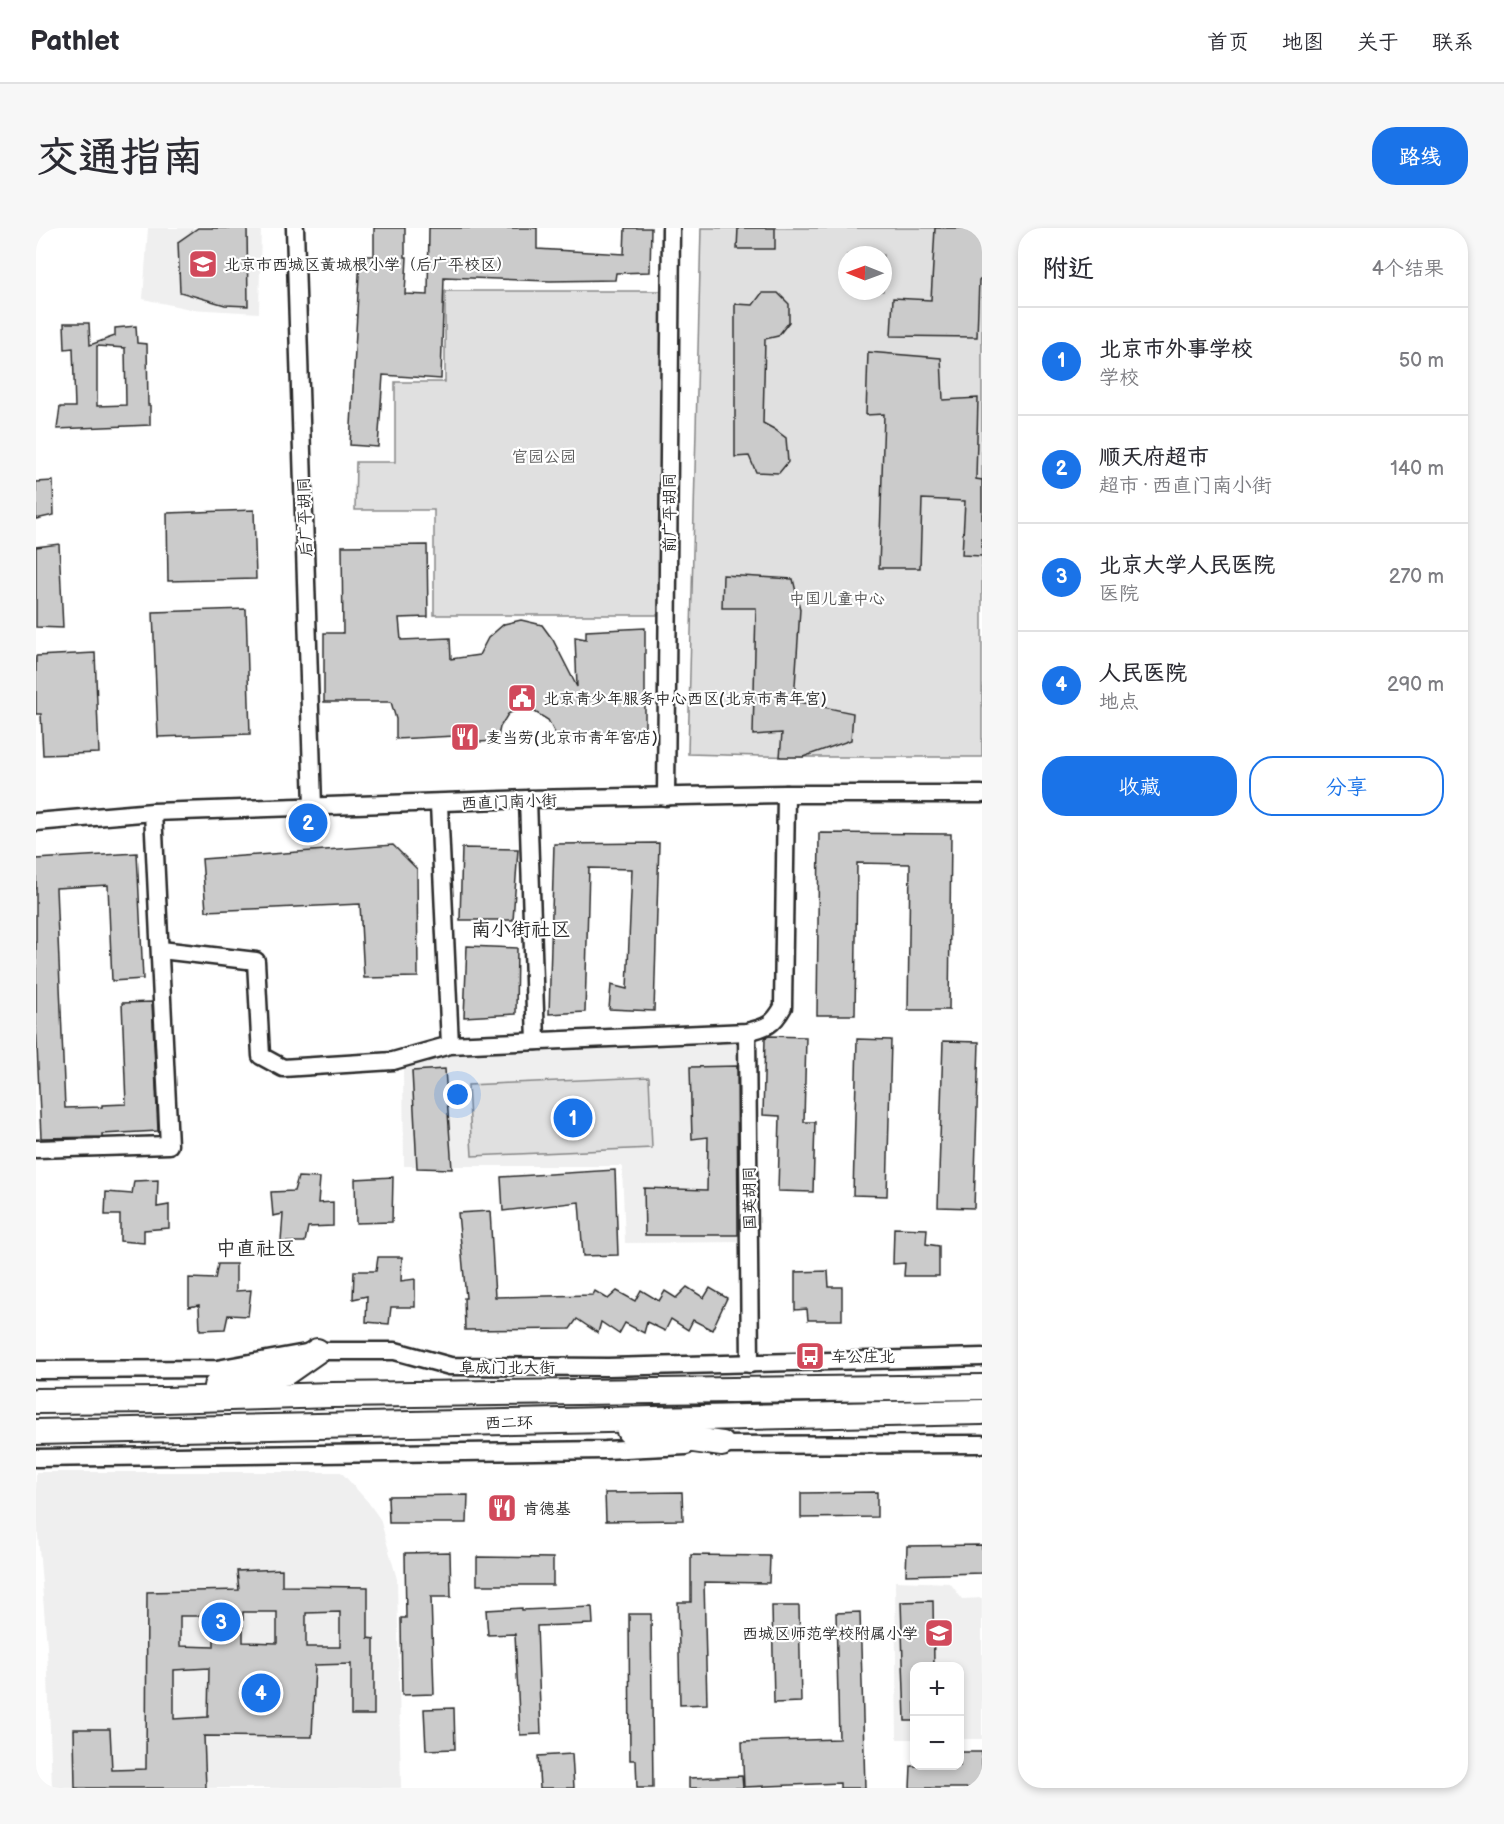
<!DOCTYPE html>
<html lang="zh">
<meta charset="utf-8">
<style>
body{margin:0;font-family:"Balsamiq Sans","LXGW WenKai TC",sans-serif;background:#f7f7f7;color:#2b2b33}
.controls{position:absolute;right:18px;bottom:18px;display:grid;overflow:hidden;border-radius:12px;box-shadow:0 3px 9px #0003}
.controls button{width:54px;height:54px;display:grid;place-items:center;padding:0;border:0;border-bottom:2px solid #e1e1e2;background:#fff;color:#2b2b33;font:30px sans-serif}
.compass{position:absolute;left:802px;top:18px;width:54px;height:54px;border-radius:50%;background:#fff;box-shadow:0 3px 9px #0003;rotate:271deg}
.you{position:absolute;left:422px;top:867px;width:21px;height:21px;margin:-15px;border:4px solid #fff;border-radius:50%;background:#1a73e8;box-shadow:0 0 0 9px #1a73e833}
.badge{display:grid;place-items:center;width:39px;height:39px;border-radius:50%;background:#1a73e8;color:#fff;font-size:20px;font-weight:700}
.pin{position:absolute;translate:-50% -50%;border:3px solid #fff;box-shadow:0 2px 6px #0006}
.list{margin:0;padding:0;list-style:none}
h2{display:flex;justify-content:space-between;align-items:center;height:78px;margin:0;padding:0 24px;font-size:26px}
h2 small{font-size:20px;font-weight:400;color:#7c7c81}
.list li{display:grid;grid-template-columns:39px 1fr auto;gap:18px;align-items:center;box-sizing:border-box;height:108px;padding:0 24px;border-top:2px solid #e1e1e2}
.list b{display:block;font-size:22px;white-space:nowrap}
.list p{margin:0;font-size:20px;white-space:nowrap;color:#7c7c81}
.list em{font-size:20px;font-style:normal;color:#7c7c81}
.actions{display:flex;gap:12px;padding:18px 24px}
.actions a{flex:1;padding:14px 0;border:2px solid #1a73e8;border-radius:24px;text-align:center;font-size:21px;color:#1a73e8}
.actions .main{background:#1a73e8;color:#fff}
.map{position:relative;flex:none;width:946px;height:1560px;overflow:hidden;border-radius:24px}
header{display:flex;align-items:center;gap:36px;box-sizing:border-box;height:84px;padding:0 30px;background:#fff;border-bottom:2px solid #e1e1e2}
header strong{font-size:28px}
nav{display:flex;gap:33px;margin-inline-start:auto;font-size:21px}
.intro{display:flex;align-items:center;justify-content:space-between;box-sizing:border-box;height:144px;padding:0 36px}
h1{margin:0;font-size:42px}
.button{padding:15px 27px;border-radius:24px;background:#1a73e8;color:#fff;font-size:21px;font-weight:700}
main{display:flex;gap:36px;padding:0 36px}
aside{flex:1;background:#fff;border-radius:24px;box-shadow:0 3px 9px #0003}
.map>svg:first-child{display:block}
.built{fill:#efefef}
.green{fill:#e0e0e0;stroke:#868686;stroke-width:1.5;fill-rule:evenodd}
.building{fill:#cbcbcb;stroke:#2b2b2b;stroke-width:1.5;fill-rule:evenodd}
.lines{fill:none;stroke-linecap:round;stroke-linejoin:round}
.minor-casing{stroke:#2b2b2b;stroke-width:21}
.highway-casing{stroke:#2b2b2b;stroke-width:28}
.minor{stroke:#fff;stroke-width:16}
.highway{stroke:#fff;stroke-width:24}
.labels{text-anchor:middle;stroke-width:4.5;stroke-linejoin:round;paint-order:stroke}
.poi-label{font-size:16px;fill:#2b2b2b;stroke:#fff;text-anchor:start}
.park-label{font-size:16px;fill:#585858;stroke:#fff}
.street-label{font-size:16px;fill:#2b2b2b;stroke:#fff}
.quarter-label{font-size:20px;fill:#2b2b2b;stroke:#fff}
</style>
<header>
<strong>Pathlet</strong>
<nav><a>首页</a><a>地图</a><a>关于</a><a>联系</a></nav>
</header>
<div class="intro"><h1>交通指南</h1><a class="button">路线</a></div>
<main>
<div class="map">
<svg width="946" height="1560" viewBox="0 0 946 1560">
<rect width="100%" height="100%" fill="#fff"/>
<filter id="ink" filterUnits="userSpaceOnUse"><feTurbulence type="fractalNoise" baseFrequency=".0167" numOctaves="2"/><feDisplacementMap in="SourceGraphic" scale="12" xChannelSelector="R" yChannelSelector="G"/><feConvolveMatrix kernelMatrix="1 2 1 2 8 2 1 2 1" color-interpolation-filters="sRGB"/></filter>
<g filter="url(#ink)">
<g class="built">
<path d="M112,0h113l-2,85 -69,-4 -47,-10z"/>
<path d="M704,815l5,199 -120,1 -3,-77h-218l-1,-96 46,-19z"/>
<path d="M0,1244h305l27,30 12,17 17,60 4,209h-349l-5,-142 -11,-135z"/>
<path d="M859,1353l55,2 12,16 20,-1v141h-22v-73h-46v73h-17z"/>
</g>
<g class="green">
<path d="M665,0h281v529h-179l-115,-3zM811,27h36v36h-36z"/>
<path d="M409,63h222v324h-233v-105h-79l1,-48h39v-80h50z"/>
<path d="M613,849l3,71 -180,8 -4,-71z"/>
</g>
<g class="building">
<path d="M162,0h49l1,78 -23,-1 -45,-13 -2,-50z"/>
<path d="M338,0h31v29h2l-2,37 23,1 1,-67h108v21l87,5 1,-26h26l-1,44 -34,1 -1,7 -65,1 -106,-4 -3,102 -58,-4 -5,72 -28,-2 10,-189h14z"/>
<path d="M702,0h37v21h-38z"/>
<path d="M899,0h47v52h-3l-2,57 -86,-1 2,-38 38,2z"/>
<path d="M726,65h16l11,11v18l-11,14 -13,3 -2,84 11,6 12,9 2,24 -9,11 -23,-1 -7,-16 -14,1v-153l18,1z"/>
<path d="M28,95h25l1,22 25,-9v-8l21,-2 1,17 10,1 1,61h2v20l-93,4 3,-22h15l-2,-59 -8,1zM61,118l28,2 1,57 -29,1z"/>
<path d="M832,124l73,6 2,42 35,-2 -2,81 6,1v76l-20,-1 3,-54 -43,-2 -2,69h-41l5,-154 -18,1z"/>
<path d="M17,253l1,34 -18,4v-37z"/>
<path d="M218,282l2,69 -88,2 -1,-68z"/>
<path d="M23,316l4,84 -27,-1v-80z"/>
<path d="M391,317l1,72 -29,1 2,22 49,-2 1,21 28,-4 9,-17 16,-14 17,-4 21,5 11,15 24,47 -2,-50 11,2v-8l59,-3v107l-88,2 -9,-17 -13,-8 -15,-4 -12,6 -8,13 -3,14 -39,2 -3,-7 -59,3v-20l-5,-17h-67v-69h19l-1,-87z"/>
<path d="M687,347l70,4 7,30 -6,92 59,12 -2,27 -48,17h-23l2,-24 -29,2 3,-127h-34z"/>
<path d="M210,381l4,125 -92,3 -5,-125z"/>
<path d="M59,425l4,100 -56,2 -2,-41h-5v-58z"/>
<path d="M783,605l132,1 -2,176h-41l2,-146 -53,-1 -2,152h-38z"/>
<path d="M623,615l-5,168 -45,-2 2,-24 16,4 5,-120 -43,-1 -4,144 -36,2 5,-170z"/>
<path d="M357,617l24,24 1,108 -54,1 -4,-74 -154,7 -4,-52z"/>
<path d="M426,620l56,1 -5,71h-53z"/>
<path d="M101,625l6,126 -31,2 -4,-96 -52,3 9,220 37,-1v-2l24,-1 -4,-101 30,-1 6,129 -56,3v3l-61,1 -5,-116v-163z"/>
<path d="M431,718l50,2 -1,66 -52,3z"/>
<path d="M733,808l37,1 -2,85h11l-2,70 -35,-1 2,-75 -17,-1 2,-77z"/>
<path d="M821,811l34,1 -4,156 -34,-1z"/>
<path d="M907,813l36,1 -5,166 -36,-1z"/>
<path d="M701,838l1,169h-93l-1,-47 63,2 1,-53 -16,2 -2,-72z"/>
<path d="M409,841l7,100 -35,-1 -5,-97z"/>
<path d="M579,942l3,85 -35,1 -4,-54 -76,9 -2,-34z"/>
<path d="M262,949l22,1 -2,25 15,-1v24l-25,1 -3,15h-24l2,-28 -10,2 -2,-24 23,-1z"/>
<path d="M357,949l-1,45 -36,1 -1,-44z"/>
<path d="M122,952l-1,27 12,-2v23l-25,2v13l-24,-2v-26h-15l1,-23 26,2 2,-13z"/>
<path d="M454,983l5,86 98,-2 2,-4 13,8 9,-8 18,10 6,-11 18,11 6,-10 11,7 11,-11 17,11 6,-10 17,10 -15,32 -19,-10 -5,10 -17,-11 -6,12 -18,-9 -3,11 -19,-10 -6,11 -18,-12 -3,11 -21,-14 -7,10 -105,1 -1,-32h2l-8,-85z"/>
<path d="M858,1000l33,1 -1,15 13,2v30h-35l1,-13 -12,1z"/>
<path d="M342,1029h24l-1,24 14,-2v28h-24l-2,17 -23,-2 1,-26 -14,3 1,-28h22z"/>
<path d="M182,1036h18v27l15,-1 -3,26 -20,-1 -3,14 -25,1 -1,-25 -10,2v-29l26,1z"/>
<path d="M792,1043l1,16h13v33h-34l-1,-11 -12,1v-38z"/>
<path d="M646,1264l1,28 -77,1 -1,-28z"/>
<path d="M841,1264v25l-76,1v-25z"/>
<path d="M432,1267l-1,28h-78l-1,-27z"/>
<path d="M946,1317v28l-76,2 1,-29z"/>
<path d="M414,1324l1,45h-20l3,97 -32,1 -1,-77h5l-1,-65z"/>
<path d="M655,1327l79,1 -1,27 -65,-1 3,122 -27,1 -2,-103h13z"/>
<path d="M441,1329l76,1v27h-76z"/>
<path d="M246,1341v17l86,1v51l6,1v76h-23v-51l-36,1 -3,72 -108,-1 2,52h-131l-1,-59h36l2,41 34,-1 1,-177 92,-2 -2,-19zM207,1384h34v31l-34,-1zM304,1384v35h-34v-34zM144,1388h34v31l-34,-1zM173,1440l-1,49 -34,2v-49z"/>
<path d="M897,1373l1,65h-19v55h-10l-4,-119z"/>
<path d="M736,1378h27l2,96 -27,1z"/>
<path d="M556,1379l1,17 -56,2 4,108 -21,1 -5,-101 -27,1 -2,-25 36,-2v2z"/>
<path d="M824,1384l5,176h-25v-5l-96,4 -2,-45 97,-3 -3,-126z"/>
<path d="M593,1386h22l2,174h-16l-1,-28h-6z"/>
<path d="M418,1480l1,41 -29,1 -2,-41z"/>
<path d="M924,1524h22v36h-72l1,-22h49z"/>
<path d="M536,1526l2,34h-34l-2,-32z"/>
<path d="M706,1548l1,12h-54v-10z"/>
</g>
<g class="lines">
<g class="minor-casing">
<g id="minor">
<path d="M259,0l18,578"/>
<path d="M630,569l5,-569"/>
<path d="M492,571l8,242"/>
<path d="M403,576l11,241"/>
<path d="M0,594l117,-10 375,-13 258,-5h196"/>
<path d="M125,722l95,11 5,95 22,12 110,-7 57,-16 297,-13c20,-5 26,-7 36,-25l3,-213"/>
<path d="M711,804l3,332"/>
<path d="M0,921l133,-4 -16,-333"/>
<path d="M0,1142l181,-1 100,-18h78l55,15 158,1 374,-10"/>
<path d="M676,1217l270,-1"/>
<path d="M0,1230l569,-8 81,-4"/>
</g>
</g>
<g class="highway-casing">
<g id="highway">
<path d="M180,1158l21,-3 50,-11 30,-21"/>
<path d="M0,1173l129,-1 168,-5 649,-8"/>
<path d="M593,1203l93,13"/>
<path d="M0,1204l946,-20"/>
</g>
</g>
<use href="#minor" class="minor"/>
<use href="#highway" class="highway"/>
</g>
</g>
<defs>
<g id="school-square" transform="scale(1.5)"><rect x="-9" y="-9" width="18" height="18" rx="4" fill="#d1495b" stroke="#fff"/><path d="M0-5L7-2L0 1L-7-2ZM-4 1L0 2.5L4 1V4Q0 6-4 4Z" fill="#fff"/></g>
<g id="civic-square" transform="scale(1.5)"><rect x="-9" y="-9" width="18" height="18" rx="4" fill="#d1495b" stroke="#fff"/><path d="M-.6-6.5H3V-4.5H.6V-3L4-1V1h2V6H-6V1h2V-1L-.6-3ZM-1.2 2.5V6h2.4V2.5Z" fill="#fff"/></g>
<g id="restaurant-square" transform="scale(1.5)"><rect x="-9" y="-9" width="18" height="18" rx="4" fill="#d1495b" stroke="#fff"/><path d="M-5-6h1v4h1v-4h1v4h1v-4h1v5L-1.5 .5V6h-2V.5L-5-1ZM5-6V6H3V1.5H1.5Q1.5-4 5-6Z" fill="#fff"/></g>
<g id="bus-square" transform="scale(1.5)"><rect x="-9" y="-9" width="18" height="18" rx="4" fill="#d1495b" stroke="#fff"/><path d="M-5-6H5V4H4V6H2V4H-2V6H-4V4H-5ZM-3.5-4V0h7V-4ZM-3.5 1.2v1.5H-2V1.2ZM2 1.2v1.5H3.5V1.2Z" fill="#fff"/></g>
</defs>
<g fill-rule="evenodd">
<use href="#school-square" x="167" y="36"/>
<use href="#civic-square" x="486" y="470"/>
<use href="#restaurant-square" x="429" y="509"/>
<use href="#bus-square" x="774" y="1128"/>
<use href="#restaurant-square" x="466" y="1280"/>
<use href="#school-square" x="903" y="1405"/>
</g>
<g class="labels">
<g class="poi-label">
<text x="188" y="42">北京市西城区黄城根小学（后广平校区）</text>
<text x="507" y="476">北京青少年服务中心西区(北京市青年宫)</text>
<text x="450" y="515">麦当劳(北京市青年宫店)</text>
<text x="795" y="1134">车公庄北</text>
<text x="487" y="1286">肯德基</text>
<text x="882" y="1411" text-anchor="end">西城区师范学校附属小学</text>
</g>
<g class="park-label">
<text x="508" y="234">官园公园</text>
<text x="801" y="376">中国儿童中心</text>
</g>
<g class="street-label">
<text transform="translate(633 285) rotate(-90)" y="6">前广平胡同</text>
<text transform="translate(268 289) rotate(-92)" y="6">后广平胡同</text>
<text transform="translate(473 573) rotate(-2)" y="6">西直门南小街</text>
<text transform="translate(713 970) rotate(-91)" y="6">国英胡同</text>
<text x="471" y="1145">阜成门北大街</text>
<text transform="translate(473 1194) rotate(-1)" y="6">西二环</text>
</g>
<g class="quarter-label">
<text x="485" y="708">南小街社区</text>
<text x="220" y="1027">中直社区</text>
</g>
</g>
</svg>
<div class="controls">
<button>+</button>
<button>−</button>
</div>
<svg class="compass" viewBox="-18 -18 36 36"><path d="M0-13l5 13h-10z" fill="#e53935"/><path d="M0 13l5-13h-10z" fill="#7c7c81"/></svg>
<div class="you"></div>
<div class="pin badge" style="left:537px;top:890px">1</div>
<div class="pin badge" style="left:272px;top:595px">2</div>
<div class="pin badge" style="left:185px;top:1394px">3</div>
<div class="pin badge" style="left:225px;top:1465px">4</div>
</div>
<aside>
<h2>附近<small>4个结果</small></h2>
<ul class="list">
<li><span class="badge">1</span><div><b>北京市外事学校</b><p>学校</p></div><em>50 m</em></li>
<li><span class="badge">2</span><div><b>顺天府超市</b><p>超市 · 西直门南小街</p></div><em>140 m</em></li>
<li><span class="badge">3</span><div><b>北京大学人民医院</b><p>医院</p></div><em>270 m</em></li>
<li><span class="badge">4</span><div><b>人民医院</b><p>地点</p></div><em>290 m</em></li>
</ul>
<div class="actions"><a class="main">收藏</a><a>分享</a></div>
</aside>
</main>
